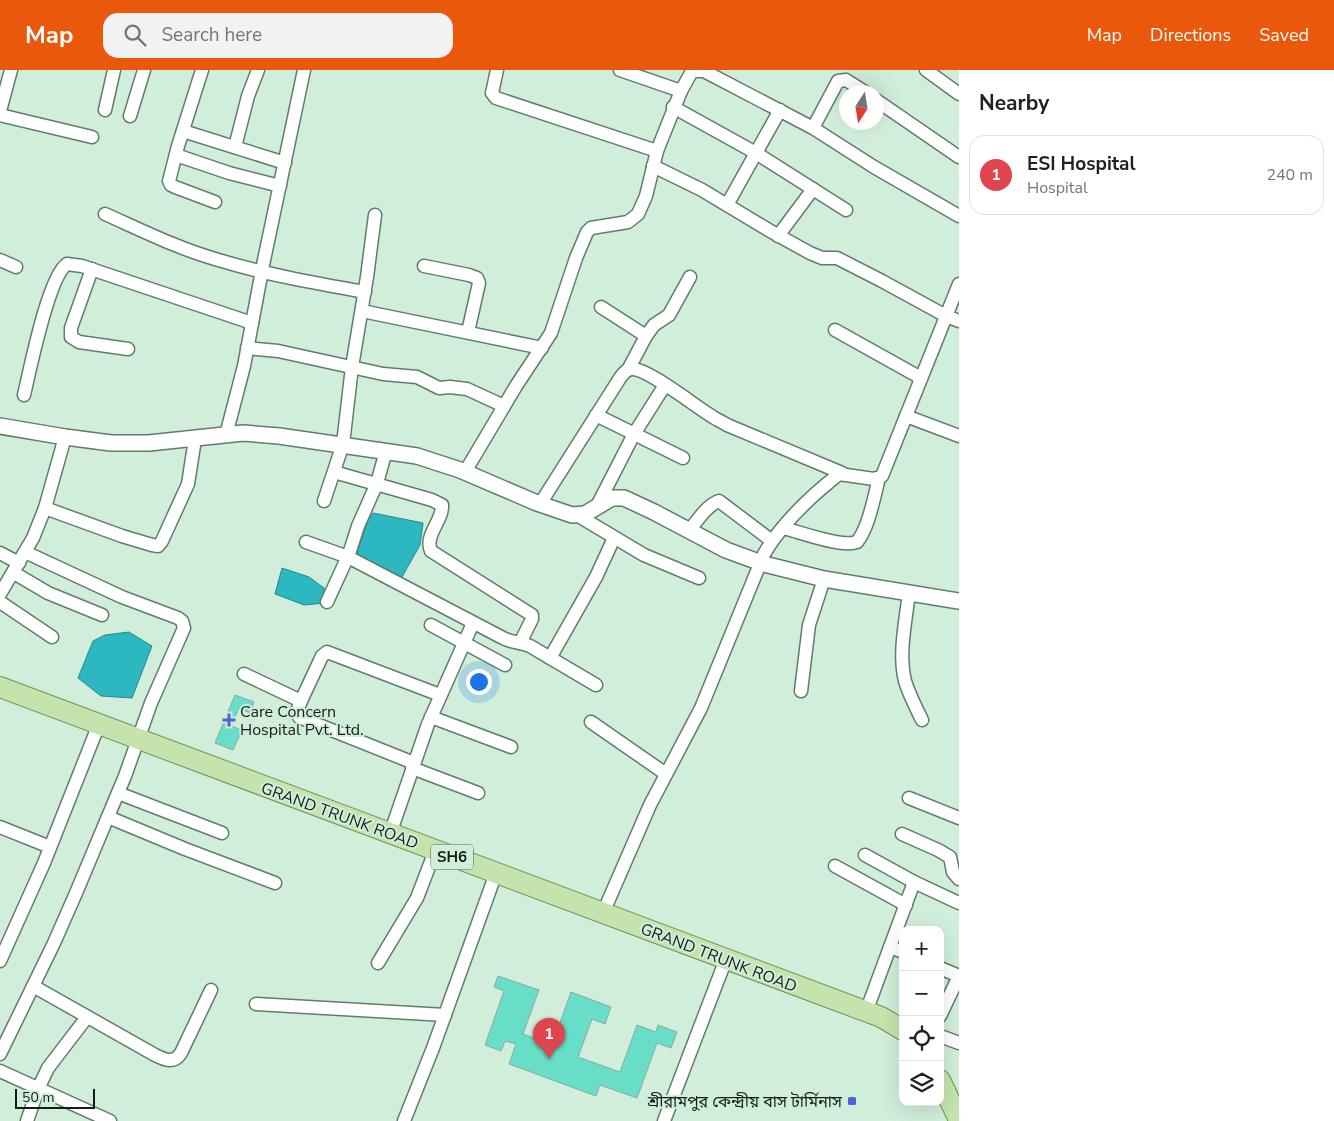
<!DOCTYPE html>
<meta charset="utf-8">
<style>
body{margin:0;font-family:"Nunito Sans","Noto Sans Bengali",sans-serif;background:#f2f2f2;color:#202124}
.controls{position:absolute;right:15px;bottom:15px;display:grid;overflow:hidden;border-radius:10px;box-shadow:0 5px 20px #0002}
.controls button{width:45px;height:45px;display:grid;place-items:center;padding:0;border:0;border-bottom:1px solid #e0e0e0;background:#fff;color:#202124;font:25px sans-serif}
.compass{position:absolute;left:839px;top:15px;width:45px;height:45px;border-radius:50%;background:#fff;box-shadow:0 5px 20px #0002;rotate:192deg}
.scale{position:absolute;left:15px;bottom:12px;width:80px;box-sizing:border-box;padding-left:5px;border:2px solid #131e17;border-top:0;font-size:14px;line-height:18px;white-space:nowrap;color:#131e17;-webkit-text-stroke:4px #d0eeda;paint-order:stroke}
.you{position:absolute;left:478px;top:611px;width:18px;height:18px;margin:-12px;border:4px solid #fff;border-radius:50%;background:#1a73e8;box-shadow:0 0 0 8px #1a73e833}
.badge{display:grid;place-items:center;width:32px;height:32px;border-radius:50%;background:#ea580c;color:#fff;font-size:16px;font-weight:700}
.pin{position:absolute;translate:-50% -41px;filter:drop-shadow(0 1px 2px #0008)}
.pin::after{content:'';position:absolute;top:26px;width:18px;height:15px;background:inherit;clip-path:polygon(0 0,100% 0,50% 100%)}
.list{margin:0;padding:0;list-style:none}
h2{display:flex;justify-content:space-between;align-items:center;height:65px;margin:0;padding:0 20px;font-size:21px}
h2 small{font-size:16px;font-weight:400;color:#757577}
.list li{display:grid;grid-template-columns:32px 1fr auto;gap:15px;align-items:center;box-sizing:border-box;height:80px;margin:0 10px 10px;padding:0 10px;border:1px solid #e0e0e0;border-radius:15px}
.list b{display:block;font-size:19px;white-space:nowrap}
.list p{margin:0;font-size:16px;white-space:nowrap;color:#757577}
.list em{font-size:16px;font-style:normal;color:#757577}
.icon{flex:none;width:28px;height:28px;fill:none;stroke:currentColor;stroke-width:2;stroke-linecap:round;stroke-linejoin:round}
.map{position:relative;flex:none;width:959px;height:1051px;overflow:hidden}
header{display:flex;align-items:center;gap:30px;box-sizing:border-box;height:70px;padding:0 25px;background:#ea580c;color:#fff}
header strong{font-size:24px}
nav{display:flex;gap:28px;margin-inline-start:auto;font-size:18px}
.search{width:350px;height:45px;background:#f2f2f2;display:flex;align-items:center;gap:12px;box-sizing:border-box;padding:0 18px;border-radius:15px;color:#757577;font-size:19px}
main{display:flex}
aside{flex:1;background:#fff}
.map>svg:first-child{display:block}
.water{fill:#2db7c1;stroke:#25898e}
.building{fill:#68dec8;stroke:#87aba2}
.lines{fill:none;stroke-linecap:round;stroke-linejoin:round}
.minor-casing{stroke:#617c6a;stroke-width:15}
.tertiary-casing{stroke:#617c6a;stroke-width:18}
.primary-casing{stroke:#6e9255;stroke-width:22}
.minor{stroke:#fff;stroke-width:12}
.tertiary{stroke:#fff;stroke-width:15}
.primary{stroke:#c5e3ad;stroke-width:20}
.poi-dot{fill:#4e61d6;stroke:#d0eeda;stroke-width:2}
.labels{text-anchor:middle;stroke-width:4;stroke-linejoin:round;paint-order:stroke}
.shield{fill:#d0eeda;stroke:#4c5c52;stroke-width:1}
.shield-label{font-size:15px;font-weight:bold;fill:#131e17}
.poi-label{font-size:16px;fill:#131e17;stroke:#d0eeda;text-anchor:start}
.street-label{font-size:16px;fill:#131e17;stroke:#d0eeda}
</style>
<header>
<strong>Map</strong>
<div class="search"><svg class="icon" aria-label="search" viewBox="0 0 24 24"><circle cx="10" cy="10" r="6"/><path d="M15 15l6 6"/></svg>Search here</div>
<nav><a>Map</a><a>Directions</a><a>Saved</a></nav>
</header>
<main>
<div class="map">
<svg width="959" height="1051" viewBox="0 0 959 1051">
<rect width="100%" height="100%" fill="#d0eeda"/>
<g class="water">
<path d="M373,443l50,10 -3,22 -18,32 -46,-21 12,-35z"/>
<path d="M282,498l27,9 15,11 1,15 -21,2 -29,-11z"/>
<path d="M129,562l23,14 -20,52 -31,-2 -23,-18 15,-37 12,-6z"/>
</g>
<g class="building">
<path d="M235,625l19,7 -4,11 -11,-5 -8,18 11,4 -9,20 -18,-7z"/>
<path d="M498,906l41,14 -16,44 29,11 19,-53 40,15 -6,17 -13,-5 -14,38 42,15 17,-47 19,7 2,-7 19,7 -6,16 -14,-5 -20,55 -37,-13 -4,11 -87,-32 7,-20 -11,-3 -4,10 -16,-6 19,-54 -10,-4z"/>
</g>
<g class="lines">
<g class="minor-casing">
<g id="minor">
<path d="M202,0l-24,76 -9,35 2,4 4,2 40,15"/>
<path d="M497,0l-5,23 4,5 161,53"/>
<path d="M620,0l61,21"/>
<path d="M926,0l33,24"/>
<path d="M876,30l83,57"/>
<path d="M673,37l83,46 90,57"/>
<path d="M105,40l9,-40"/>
<path d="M0,41l11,-41"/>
<path d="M0,45l92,22"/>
<path d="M130,46l14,-46"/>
<path d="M813,58l25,-47 8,-1 19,12"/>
<path d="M183,61l102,32"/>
<path d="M235,77l13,-51 10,-26"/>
<path d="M176,85l53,18 51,13"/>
<path d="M653,96l49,24 70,42 38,21 12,5h15l45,23 64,35 13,5"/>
<path d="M727,135l53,-95"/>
<path d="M105,144c36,16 72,34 110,45 49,15 99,24 150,33"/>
<path d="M778,166l35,-47"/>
<path d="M0,190l16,7"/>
<path d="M424,196l45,9 8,3 2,5 -11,49"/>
<path d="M92,199l-21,59v9l8,5 49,7"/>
<path d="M601,237l45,29 -18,34"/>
<path d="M362,241l180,37"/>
<path d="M835,260l86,48"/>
<path d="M646,266l8,-11 15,-10 21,-38"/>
<path d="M247,278l31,3 105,23 34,3 22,11 11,-1 17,2 37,17"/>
<path d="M24,325c6,-25 24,-118 43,-131l15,2 170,57"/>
<path d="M596,345l87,43"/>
<path d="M906,346l53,20"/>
<path d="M226,365l18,-69 19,-101 41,-195"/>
<path d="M334,402l98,28 10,5c1,16 -18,30 -11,46l101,64v4l-12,24"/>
<path d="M465,402l51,-86 35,-53 25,-75 11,-26 4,-4 37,-6 10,-8 8,-18 11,-45 24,-60 11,-20h12l109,57 61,39 85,49"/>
<path d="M324,431l19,-57 9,-77 15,-90 8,-62"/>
<path d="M540,434l80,-126c3,-4 6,-9 12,-9 15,-1 63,37 78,46 5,4 11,6 17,10l115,48"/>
<path d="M597,436l37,-72 31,-49"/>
<path d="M45,438l77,28 30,9 6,1 4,-5 26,-57 7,-45"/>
<path d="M577,445l67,40 55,23"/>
<path d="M783,458c17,4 59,20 74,14 12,-15 17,-45 22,-64"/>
<path d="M689,461c8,-10 18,-26 30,-30l53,40"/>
<path d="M306,472l42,15 155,81c9,5 18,4 27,8l66,39"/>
<path d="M0,483l19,10"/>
<path d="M14,503l34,20 54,22"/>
<path d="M909,522c-3,29 -11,61 -4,89 4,13 11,27 17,39"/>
<path d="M0,524l33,-56 12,-30 20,-71"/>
<path d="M0,532l52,35"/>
<path d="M327,532l22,-48 9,-28 19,-43 9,-32"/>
<path d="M431,555l74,40"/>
<path d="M550,588l46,-81 18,-39"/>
<path d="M244,604l57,27 21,-45 5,-4 113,43"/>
<path d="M801,621l8,-66 15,-46"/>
<path d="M301,631l-4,10 2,6 115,46"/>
<path d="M431,647l80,30"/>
<path d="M591,652l75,52"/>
<path d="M412,698l66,25"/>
<path d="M118,723l104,40"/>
<path d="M909,728l50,20"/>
<path d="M108,747l77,32 90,34"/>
<path d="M0,757l50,20"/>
<path d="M390,764l38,-110 45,-101"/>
<path d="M902,764l36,16 12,7 3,15 6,7"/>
<path d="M865,785l49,27 45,21"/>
<path d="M835,796l71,39"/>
<path d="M603,843l47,-108 51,-97 63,-154c18,-31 47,-58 75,-80l35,5 8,-3 77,-192"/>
<path d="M890,877l13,5"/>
<path d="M0,891l44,-98 55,-139"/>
<path d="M378,893l39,-65 18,-47"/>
<path d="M940,898l19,8"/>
<path d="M33,916l122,69c10,5 19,9 26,-2l30,-63"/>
<path d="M256,934l189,11"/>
<path d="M866,942l48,-130"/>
<path d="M940,946l19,-40"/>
<path d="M940,966l19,7"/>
<path d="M0,984l54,-111 22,-50 49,-117 26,-73 33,-75 -2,-7 -4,-3 -56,-21 -97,-45"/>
<path d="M0,1001l110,50"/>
<path d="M27,1051l11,-32 10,-21 39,-51"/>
<path d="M404,1051l29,-73 63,-175"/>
<path d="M664,1051l62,-162"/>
</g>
</g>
<g class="tertiary-casing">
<path id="tertiary" d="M0,356l65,11 46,6h38l94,-10 36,3 138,20 43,14 77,33 35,12 13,-1 27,-16h12l30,14 72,38 38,14 60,15 135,22"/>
</g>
<g class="primary-casing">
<g id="primary">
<path d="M0,617l881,330 22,13"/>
<path d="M940,1010l19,40"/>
</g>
</g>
<use href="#minor" class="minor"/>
<use href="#tertiary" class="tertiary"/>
<use href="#primary" class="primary"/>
</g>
<g class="poi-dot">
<path d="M226.5 642.5h5v5h5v5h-5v5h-5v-5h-5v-5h5z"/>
<rect x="847" y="1026" width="10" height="10" rx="2.5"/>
</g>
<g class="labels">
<rect class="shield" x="431" y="774.5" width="42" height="25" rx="4"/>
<g class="shield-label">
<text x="452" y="792">SH6</text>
</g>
<g class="poi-label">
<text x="240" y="647">Care Concern<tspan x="240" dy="18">Hospital Pvt. Ltd.</tspan></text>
<text x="842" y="1037" text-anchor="end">শ্রীরামপুর কেন্দ্রীয় বাস টার্মিনাস</text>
</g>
<g class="street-label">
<text transform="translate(340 745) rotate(20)" y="6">GRAND TRUNK ROAD</text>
<text transform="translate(719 887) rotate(21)" y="6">GRAND TRUNK ROAD</text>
</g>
</g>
</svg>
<div class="controls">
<button>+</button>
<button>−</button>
<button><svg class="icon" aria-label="locate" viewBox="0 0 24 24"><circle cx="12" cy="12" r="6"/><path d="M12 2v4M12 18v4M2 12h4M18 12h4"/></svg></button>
<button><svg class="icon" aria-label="layers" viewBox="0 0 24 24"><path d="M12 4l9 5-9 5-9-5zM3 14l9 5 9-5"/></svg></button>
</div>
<svg class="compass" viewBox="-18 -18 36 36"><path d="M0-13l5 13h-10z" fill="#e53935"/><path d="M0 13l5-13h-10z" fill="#757577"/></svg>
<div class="scale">50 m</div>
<div class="you"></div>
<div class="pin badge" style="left:549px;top:989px;background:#e0444e">1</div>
</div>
<aside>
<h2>Nearby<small></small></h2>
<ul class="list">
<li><span class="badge" style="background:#e0444e">1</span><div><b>ESI Hospital</b><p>Hospital</p></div><em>240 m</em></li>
</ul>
</aside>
</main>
